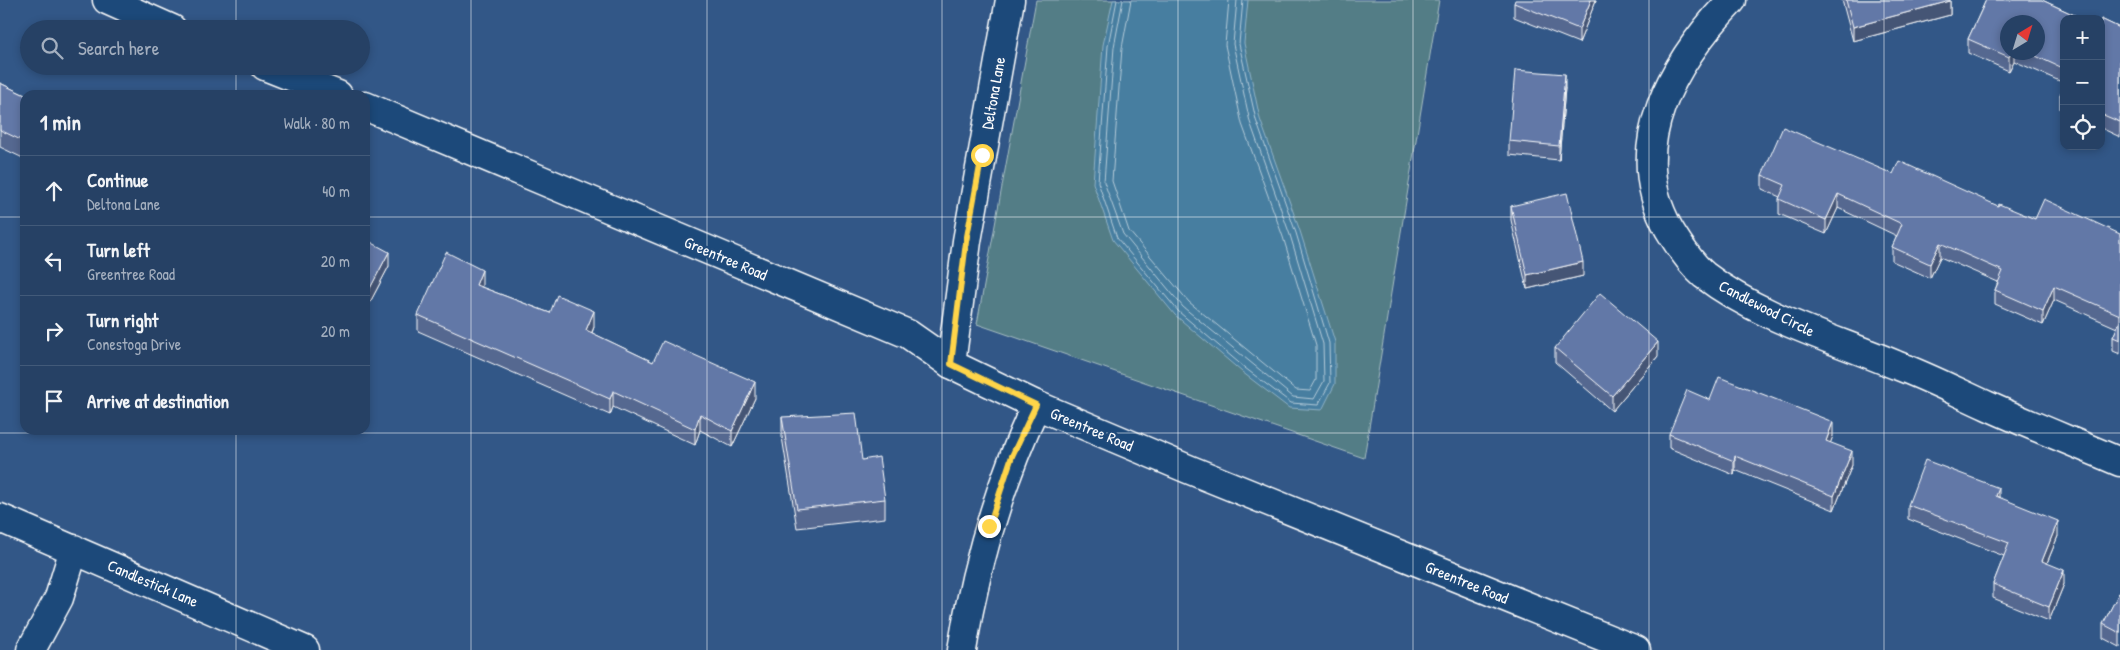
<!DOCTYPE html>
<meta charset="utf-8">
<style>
body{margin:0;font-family:"Patrick Hand",sans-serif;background:#2e486b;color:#f1f3f6}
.controls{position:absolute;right:15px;top:15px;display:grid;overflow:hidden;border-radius:10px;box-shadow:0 2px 8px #0003}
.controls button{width:45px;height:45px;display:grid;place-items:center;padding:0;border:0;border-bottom:1px solid #425a79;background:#264165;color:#f1f3f6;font:25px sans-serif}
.compass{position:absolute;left:2000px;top:15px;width:45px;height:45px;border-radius:50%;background:#264165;box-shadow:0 2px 8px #0003;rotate:38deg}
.stop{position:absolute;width:15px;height:15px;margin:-11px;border:4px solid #ffd54a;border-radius:50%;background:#fff}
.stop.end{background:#ffd54a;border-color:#fff;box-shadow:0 1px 5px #0008}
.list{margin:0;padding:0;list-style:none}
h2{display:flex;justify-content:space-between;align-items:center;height:65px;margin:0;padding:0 20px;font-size:21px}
h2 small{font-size:16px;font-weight:400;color:#a4afbf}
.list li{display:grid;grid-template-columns:32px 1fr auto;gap:15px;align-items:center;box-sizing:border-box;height:70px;padding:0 20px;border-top:1px solid #425a79}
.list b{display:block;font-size:19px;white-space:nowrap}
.list p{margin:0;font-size:16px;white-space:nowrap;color:#a4afbf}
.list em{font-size:16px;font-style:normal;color:#a4afbf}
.icon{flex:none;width:28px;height:28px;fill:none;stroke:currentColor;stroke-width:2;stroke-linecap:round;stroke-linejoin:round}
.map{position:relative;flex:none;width:2120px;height:650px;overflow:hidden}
.search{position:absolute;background:#264165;box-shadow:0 2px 8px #0003;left:20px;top:20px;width:350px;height:55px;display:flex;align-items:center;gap:12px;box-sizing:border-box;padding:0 18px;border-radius:28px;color:#a4afbf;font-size:19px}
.panel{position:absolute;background:#264165;box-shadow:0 2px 8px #0003;left:20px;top:90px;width:350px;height:345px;border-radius:15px}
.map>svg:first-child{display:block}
.green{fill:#527d86;stroke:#a8bec2}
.water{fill:#467ea0;stroke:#90b2c6}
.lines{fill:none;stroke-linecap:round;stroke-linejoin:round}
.shore{stroke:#b5cbd9;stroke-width:1}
.minor-casing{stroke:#fff;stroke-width:31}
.primary-casing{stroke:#fff;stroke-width:31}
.minor{stroke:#1f4a7a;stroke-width:28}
.primary{stroke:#1f4a7a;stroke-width:28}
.wall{fill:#546790;stroke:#fff;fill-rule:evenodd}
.shaded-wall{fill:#455475;stroke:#fff}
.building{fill:#6278a7;stroke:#fff}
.route{stroke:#ffd54a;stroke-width:6}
.grid{fill:none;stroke:#fff;stroke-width:1;stroke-opacity:0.55}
.labels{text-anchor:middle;stroke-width:5;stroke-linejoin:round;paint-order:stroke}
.street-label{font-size:16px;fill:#fff;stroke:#1f4a7a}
</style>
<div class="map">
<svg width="2120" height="650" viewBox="0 0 2120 650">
<rect width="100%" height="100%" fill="#325787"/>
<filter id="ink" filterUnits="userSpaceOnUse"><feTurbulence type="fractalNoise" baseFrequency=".02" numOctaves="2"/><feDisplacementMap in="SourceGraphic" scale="10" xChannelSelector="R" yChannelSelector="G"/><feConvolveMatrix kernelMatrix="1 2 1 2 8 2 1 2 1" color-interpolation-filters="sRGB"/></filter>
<g filter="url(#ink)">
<path class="green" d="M1036,0h403l-75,458 -387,-134z"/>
<path class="water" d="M1113,0h135l-4,43 16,76 40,112 35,111v42l-13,26 -33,-2 -47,-36 -67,-57 -62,-75 -20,-57 10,-138z"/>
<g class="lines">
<g class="shore">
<path d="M1117,0l-9,46 -10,136 19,56 62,74 66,56 46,35 27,2 12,-22 -1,-40 -33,-110 -40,-113 -17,-76 4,-44"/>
<path d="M1123,0l-9,47 -10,135 19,52 60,73 110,90 21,2 10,-18 -1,-37 -33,-109 -40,-113 -17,-78 4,-44"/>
<path d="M1131,0l-9,48 -10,133 17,50 60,71 107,88 14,1 6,-11v-35l-33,-108 -41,-113 -17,-79 4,-45"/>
</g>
<g class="minor-casing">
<g id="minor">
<path d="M1732,0c-58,61 -110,146 -63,229 9,15 21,34 35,46 56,43 128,63 192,90 32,12 61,27 92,41 44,20 88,37 132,56"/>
<path d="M951,364l16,-123 43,-241"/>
<path d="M0,518l305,132"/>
<path d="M31,650l28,-52 15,-49"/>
<path d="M962,650c13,-85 38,-167 74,-245"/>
</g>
</g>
<g class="primary-casing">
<g id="primary">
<path d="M107,0l65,29"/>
<path d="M265,66l73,29"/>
<path d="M365,106l543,228 43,30 85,41 152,64 448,181"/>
</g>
</g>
<use href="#minor" class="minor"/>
<use href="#primary" class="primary"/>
</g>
<g class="wall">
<path d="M1596,0l-17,43 -65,-26v-14z"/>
<path d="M1842,0h108v15l-97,26z"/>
<path d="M1986,0h56l41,19h-19v64l-50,-22 -5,10 -41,-18v-14zM2008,22h30v30h-30z"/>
<path d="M2101,19l19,9v109l-19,-9z"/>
<path d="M0,83l25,12v64l-25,-12z"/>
<path d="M2064,86v25l-4,-2v-14z"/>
<path d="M1565,88l-6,72 -50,-5v-14z"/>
<path d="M1893,174l105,32 37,13 85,15v120l-7,-3v-14l4,-9 -63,-28 -11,25 -48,-21v-14l3,-8 -58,-25 -10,21 -38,-17v-14l5,-11 -59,-28 -12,26 -47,-20v-15l1,-2 -18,-8v-14z"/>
<path d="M1511,206l72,70 -56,13 -16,-69z"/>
<path d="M365,239l24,27 -22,42 -2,-1z"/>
<path d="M481,287l69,26 44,14 -2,6 61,29 102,36 -23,49 -32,-17 -5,15 -82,-38 -3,8 -192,-84v-16z"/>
<path d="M1555,348l103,8 -46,55 -57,-49z"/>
<path d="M1710,400l123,36 -3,7 22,22 -18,45 -99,-40 -1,5 -65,-27v-14z"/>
<path d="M782,417l103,82v19l-88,10 -15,-91z"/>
<path d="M1999,497l59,39 -11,27 17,21 -15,37 -56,-23v-14l11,-28 -96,-37v-14z"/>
<path d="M2120,591v56l-17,-9v-14z"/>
</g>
<g class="shaded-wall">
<path d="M1591,0h5l-17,43v-14z"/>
<path d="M1950,1v14l-97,26v-14z"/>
<path d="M2012,52h2v9l-5,10v-14z"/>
<path d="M1565,74v14l-6,72v-14z"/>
<path d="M1838,194v14l-12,26v-14z"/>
<path d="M1940,243v14l-10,21v-14z"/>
<path d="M389,252v14l-22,42v-14z"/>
<path d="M1583,262v14l-56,13v-14z"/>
<path d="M482,270v16l-6,15v-16z"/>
<path d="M2054,286v14l-11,25v-14z"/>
<path d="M594,311v16l-8,19v-16z"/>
<path d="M1658,342v14l-46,55v-15z"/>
<path d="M755,382v16l-23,49v-16z"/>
<path d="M613,391v16l-3,8v-16z"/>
<path d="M700,414v16l-5,15v-16z"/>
<path d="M1833,422v14l-7,19v-14z"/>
<path d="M1852,451v14l-18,45v-14z"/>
<path d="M1735,456v14l-1,5v-14z"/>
<path d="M1999,488v14l-3,-6z"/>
<path d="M2058,521v15l-16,39v-14z"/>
<path d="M2064,570v14l-15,37v-14z"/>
</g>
<g class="building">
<path d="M1515,0h76l-12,29 -65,-26z"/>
<path d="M1846,0h104v1l-97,26z"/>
<path d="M1986,0h56l41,19h-19v50l-37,-17h11v-30h-30v30h4l-3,5 -41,-18z"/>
<path d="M2101,19l19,9v94l-19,-8z"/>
<path d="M1515,70l50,4 -6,72 -50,-5z"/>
<path d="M0,83l25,12v47l-25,-12z"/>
<path d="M2064,86v11l-4,-2z"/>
<path d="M1783,127l110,47 6,-13 99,45 1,-2 36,15 9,-20 76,35v81l-66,-29 -11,25 -48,-21 8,-19 -63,-28 -10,21 -38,-17 10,-23 -64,-30 -12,26 -47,-21 6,-14 -23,-10z"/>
<path d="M1567,193l16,69 -56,13 -16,-69z"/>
<path d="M365,239l24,13 -22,42 -2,-1z"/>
<path d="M446,252l36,18 -6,15 74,28 7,-18 37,16 -8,19 67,32 10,-21 92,41 -23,49 -32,-17 -5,15 -82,-38 -3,8 -192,-84z"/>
<path d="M1600,293l58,49 -46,54 -57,-48z"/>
<path d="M2120,321v19l-7,-3z"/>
<path d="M1719,377l114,45 -7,19 26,10 -18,45 -99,-40 -1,5 -65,-27 18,-44 23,10z"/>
<path d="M856,413l6,47 17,-3 6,42 -88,10 -15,-92z"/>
<path d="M1925,460l74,28 -3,8 62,25 -16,40 22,9 -15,37 -56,-23 16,-41 -101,-38z"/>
<path d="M2120,591v42l-17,-9z"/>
</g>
</g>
<g class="lines" filter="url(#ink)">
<path class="route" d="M982,155l-16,87 -15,122 85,41 -24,51 -23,70"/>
</g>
<path class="grid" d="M236,0v29M471,0v650M707,0v650M942,0v650M1178,0v650M1413,0v650M1649,0v650M1884,0v650M236,66v29M0,217h25M365,217h1755M236,430v220M0,433h2120"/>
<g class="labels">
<g class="street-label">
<text transform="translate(993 93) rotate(-80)" y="6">Deltona Lane</text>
<text transform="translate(726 258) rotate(23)" y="6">Greentree Road</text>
<text transform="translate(1767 308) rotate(27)" y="6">Candlewood Circle</text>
<text transform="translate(1092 429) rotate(23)" y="6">Greentree Road</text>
<text transform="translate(1467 582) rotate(22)" y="6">Greentree Road</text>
<text transform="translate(153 583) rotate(23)" y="6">Candlestick Lane</text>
</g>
</g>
</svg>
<div class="controls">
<button>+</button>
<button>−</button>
<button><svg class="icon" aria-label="locate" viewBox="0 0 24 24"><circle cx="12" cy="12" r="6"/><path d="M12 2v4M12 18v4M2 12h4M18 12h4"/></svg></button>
</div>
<svg class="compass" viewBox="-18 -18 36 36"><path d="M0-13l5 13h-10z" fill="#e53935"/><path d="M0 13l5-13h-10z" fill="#a4afbf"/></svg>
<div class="stop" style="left:982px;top:155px"></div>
<div class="stop end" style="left:989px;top:526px"></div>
<div class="search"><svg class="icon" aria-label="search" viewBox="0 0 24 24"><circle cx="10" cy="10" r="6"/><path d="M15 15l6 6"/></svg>Search here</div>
<section class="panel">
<h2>1 min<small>Walk · 80 m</small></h2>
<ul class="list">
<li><svg class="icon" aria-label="ahead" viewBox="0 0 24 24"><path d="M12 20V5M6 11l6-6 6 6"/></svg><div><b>Continue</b><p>Deltona Lane</p></div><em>40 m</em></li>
<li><svg class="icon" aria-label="left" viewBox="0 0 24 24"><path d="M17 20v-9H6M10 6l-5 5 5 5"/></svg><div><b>Turn left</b><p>Greentree Road</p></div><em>20 m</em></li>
<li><svg class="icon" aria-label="right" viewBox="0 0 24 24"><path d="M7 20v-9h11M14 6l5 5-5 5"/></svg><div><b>Turn right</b><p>Conestoga Drive</p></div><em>20 m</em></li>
<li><svg class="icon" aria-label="arrive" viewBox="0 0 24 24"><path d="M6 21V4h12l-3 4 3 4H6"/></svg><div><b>Arrive at destination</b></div></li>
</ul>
</section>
</div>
